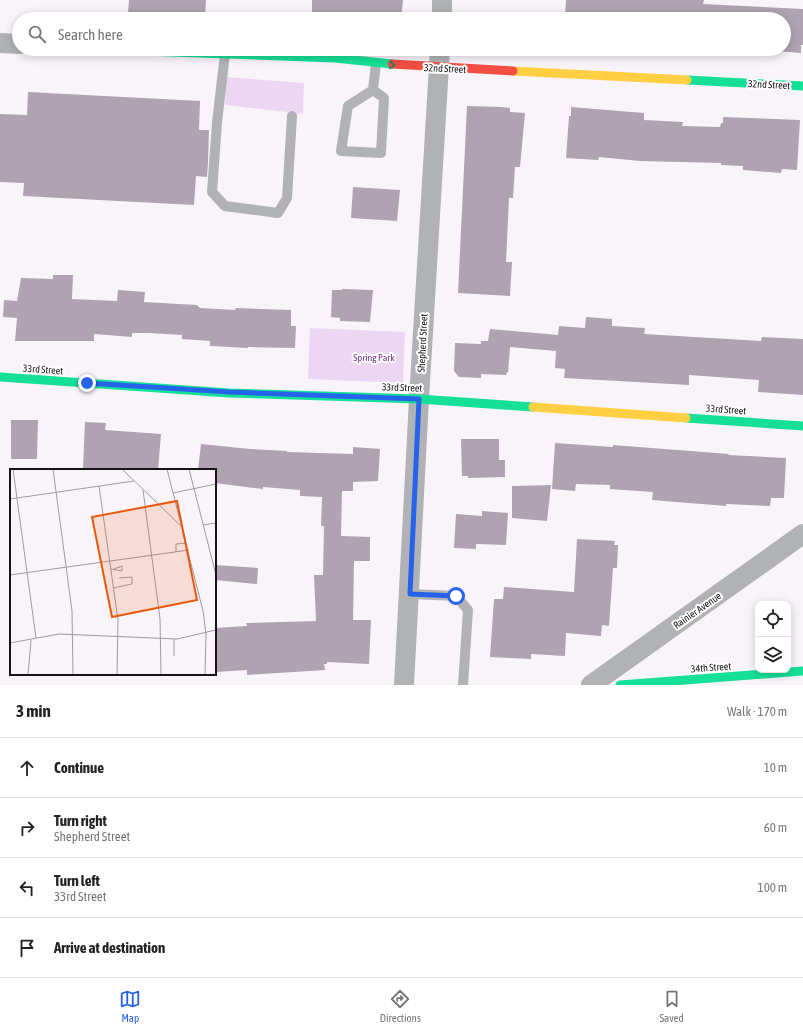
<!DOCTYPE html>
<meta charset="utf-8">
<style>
body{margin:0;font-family:"Asap Condensed",sans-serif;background:#f2f2f2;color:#222}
.controls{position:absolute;right:12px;bottom:12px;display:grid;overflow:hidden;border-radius:8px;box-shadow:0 2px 10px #0003}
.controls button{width:36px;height:36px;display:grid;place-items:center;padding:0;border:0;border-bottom:1px solid #e0e0e0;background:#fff;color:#222;font:20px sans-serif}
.stop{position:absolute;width:12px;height:12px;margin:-9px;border:3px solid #2563eb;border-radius:50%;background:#fff}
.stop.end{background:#2563eb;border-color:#fff;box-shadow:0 1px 4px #0008}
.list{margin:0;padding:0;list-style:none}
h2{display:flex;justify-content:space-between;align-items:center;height:52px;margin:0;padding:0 16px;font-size:17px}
h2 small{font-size:13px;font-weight:400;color:#767676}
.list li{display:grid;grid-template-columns:26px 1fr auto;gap:12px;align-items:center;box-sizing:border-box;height:60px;padding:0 16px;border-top:1px solid #e0e0e0}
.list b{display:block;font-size:15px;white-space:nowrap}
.list p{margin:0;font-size:13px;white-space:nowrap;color:#767676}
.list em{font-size:13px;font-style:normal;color:#767676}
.icon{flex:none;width:22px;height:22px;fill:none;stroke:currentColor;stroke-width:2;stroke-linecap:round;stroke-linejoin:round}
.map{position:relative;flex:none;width:803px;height:685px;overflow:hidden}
.search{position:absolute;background:#fff;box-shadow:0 2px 10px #0003;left:12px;right:12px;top:12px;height:44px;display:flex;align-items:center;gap:10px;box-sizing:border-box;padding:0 14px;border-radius:22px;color:#767676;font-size:15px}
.sheet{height:292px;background:#fff}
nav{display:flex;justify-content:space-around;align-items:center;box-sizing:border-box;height:56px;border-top:1px solid #e0e0e0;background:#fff;font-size:11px;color:#767676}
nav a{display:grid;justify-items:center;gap:2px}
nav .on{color:#2563eb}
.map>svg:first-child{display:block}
.green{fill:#edd6f3}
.building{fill:#afa3b2}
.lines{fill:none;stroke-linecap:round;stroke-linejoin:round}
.lane{stroke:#b0b2b4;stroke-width:10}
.street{stroke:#b0b2b4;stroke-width:20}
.fast{stroke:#16e098;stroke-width:9}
.slow{stroke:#ffcf43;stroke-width:9}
.jam{stroke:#f24e42;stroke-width:9}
.oneway{stroke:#17835f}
.route{stroke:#2563eb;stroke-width:5}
.labels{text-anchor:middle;stroke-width:4;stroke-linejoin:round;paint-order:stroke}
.street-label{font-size:10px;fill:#181219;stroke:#fff}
.park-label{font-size:10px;fill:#743384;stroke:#fff}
.inset-road{fill:none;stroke:#9f9aa0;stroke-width:1}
.view{fill:#e8590c;fill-opacity:0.15;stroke:#e8590c;stroke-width:2}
.inset-edge{fill:none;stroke:#181219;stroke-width:2}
</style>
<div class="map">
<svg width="803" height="685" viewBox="0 0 803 685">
<rect width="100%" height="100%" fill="#f9f4fa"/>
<g class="green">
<path d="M226,77l78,6 -1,31 -78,-9z"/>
<path d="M310,328l95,4 -2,51 -95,-4z"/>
</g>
<g class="building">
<path d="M129,0h77l-1,19 -77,-6z"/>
<path d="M312,0h91l-2,19 -89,-5z"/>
<path d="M566,0h138l-1,4 100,5v36h-2v8l-52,-4h35v-30h-219z"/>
<path d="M28,92l172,9 -1,29h10l-1,33 -1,14 -11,-1 -2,29 -171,-9 1,-13 -24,-1v-68l27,1z"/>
<path d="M467,106l35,1 8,1v4l15,1 -5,54h-5l-2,31h-4l-3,64h6l-2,34 -52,-3z"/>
<path d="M571,107l73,6v7l39,2 -1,4 38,1 1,-4h2v-6l77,3 -3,50 -15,-1 -1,4 -38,-3v-4l-22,-1v-2l-81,-2 -41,-4 -1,3 -32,-2 3,-42h2z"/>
<path d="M353,187l47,3 -3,31 -46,-3z"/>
<path d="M53,275h20l-1,24 45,2 1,-11 27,2 -1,10 53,3 3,3 35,2 1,-2 55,2v16h5l-1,22 -47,-1v1l-38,-2v-5l-28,-2v-4l-33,-2h-17v4l-38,-3v7h-79l2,-23 -14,-1 1,-17 13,1 4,-23 32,1z"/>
<path d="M342,289l31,1 -3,32 -30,-1v-3l-9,-1 1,-27h10z"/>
<path d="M586,317l26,2v7l33,2 -1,6 117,7 1,-4 41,2v56l-45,-3 1,-12 -70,-5v10l-125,-7 1,-9 -10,-1 1,-17 -46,-4 -2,26 -1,-1 -1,3 -25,-1v4l-22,-1 -5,-6 1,-28 26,1v-3h7l2,-12 68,6 1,-9 26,2z"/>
<path d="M11,420h27l-1,39h-26z"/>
<path d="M85,422l21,1 -1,7 56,4 -3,36h-69l-6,-2z"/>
<path d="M461,439h38v21h6v17l-37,1v-2h-6z"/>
<path d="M555,443l58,4v-2l116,9 -1,1 58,3 -2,40h-13l-1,8 -44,-2v2l-74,-6 1,-8 -43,-3v-4l-34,-1 -1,7 -23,-2z"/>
<path d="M201,444l49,5 37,2v1l66,2v-7l27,2 -2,32 -25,1v9h-11l-1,45 29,1v24h-16l-1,59h18l-2,44 -42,-2v2h-3l1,6 -78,5v-5l-32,2v-44l32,-2 -1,-3 70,-2 -2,-46h9l1,-49h-3l1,-29 -22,-1v-6l-37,-3v2l-48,-6v-13h-17z"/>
<path d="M551,485l-4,36 -35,-3v-32z"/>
<path d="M482,511l26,2 -2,32 -30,-1v5l-22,-1 2,-34 26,2z"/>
<path d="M577,539l38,2 -1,4h4l-1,23h-4l-4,58 -7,-1 -1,11 -35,-3 -1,23 -34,-2v5l-41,-2 4,-58h9l1,-12 70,5z"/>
<path d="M215,565l43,3 -1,16 -42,-4z"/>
</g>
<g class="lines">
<g class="lane">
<path d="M225,54l-8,68 -5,70 13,14 53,7 9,-15 5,-82"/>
<path d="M373,90l11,8 -3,55 -40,-2 7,-45 25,-16 3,-27"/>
<path d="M410,594l46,2 12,14 -5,75"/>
</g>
<g class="street">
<path d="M442,19v-19"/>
<path d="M0,43l19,1"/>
<path d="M404,685l15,-286 21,-350"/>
<path d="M591,685l212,-151"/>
</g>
<g class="fast">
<path d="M88,49l247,9 57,6"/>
<path d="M687,80l116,6"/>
<path d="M0,377l229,16 190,6 114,8"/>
<path d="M686,418l117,8"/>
<path d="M620,685l183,-14"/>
</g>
<g class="slow">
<path d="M513,71l174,9"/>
<path d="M533,407l153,11"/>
</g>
<path class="jam" d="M392,64l121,7"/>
</g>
<defs><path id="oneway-chevron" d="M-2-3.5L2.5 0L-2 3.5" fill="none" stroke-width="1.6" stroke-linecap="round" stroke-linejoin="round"/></defs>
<use class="oneway" href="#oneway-chevron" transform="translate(392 65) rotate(4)"/>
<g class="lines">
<path class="route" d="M87,383l142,9 190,7 -9,195 46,2"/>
</g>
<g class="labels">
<g class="street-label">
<text transform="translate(445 68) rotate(3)" y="4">32nd Street</text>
<text transform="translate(769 84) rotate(3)" y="4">32nd Street</text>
<text transform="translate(422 343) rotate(-87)" y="4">Shepherd Street</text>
<text transform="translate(43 369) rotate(4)" y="4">33rd Street</text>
<text transform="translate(402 387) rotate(2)" y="4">33rd Street</text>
<text transform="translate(726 409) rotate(4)" y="4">33rd Street</text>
<text transform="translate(697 610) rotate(-35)" y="4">Rainier Avenue</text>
<text transform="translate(711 667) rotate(-4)" y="4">34th Street</text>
</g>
<g class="park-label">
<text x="374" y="361">Spring Park</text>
</g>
</g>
<g transform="translate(10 469)">
<rect width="206" height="206" fill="#f9f4fa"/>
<path class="inset-road" d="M3,0l23,169M43,0l19,142 1,64M112,0l61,59M157,0l36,142 3,23 -1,41M179,0l27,106M89,17l19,134 -1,55M133,21l17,129 1,56M163,24l43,-9M0,30l124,-18M193,56l13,-2M166,83v-8l11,-1M101,100l11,2v-5l-8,3M0,106l179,-25M103,119l19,-4v-7l-13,1M164,170v17M0,174l49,-9 118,5 39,-9M18,206l3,-35"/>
<path class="view" d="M167,32l20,99 -85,17 -20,-100z"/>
<rect width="206" height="206" class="inset-edge"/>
</g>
</svg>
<div class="controls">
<button><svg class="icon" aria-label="locate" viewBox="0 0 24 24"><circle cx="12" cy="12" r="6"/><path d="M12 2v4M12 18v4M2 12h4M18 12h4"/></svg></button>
<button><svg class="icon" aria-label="layers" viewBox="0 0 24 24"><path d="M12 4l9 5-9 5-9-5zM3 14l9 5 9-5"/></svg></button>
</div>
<div class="stop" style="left:456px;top:596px"></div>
<div class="stop end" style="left:87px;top:383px"></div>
<div class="search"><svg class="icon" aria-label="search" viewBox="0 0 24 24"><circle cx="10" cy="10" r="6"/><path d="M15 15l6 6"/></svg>Search here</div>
</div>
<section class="sheet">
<h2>3 min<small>Walk · 170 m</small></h2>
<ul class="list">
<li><svg class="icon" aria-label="ahead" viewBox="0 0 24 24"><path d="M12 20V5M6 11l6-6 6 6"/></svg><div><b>Continue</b></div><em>10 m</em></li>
<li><svg class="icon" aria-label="right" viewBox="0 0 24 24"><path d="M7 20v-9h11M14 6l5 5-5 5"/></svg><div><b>Turn right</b><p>Shepherd Street</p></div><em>60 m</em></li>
<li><svg class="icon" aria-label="left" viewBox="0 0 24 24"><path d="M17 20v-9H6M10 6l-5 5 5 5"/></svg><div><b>Turn left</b><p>33rd Street</p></div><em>100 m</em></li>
<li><svg class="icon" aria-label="arrive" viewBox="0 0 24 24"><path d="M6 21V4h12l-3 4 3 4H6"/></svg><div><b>Arrive at destination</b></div></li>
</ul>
</section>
<nav>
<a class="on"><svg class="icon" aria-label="map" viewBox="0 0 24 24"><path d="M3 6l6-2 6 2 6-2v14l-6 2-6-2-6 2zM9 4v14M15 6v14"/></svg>Map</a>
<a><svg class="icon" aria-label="directions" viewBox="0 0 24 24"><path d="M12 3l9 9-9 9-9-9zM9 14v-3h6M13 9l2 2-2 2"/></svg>Directions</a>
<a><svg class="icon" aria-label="saved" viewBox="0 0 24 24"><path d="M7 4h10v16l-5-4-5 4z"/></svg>Saved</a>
</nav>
